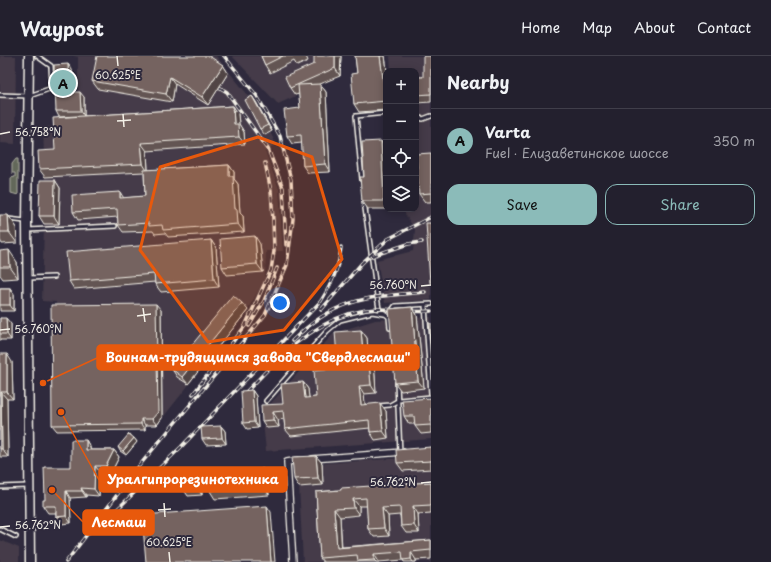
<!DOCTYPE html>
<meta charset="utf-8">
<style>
body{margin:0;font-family:"Playpen Sans",sans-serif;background:#2b2836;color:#f1f3f6}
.controls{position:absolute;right:12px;top:12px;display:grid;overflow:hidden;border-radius:8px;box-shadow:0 2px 10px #0003}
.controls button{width:36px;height:36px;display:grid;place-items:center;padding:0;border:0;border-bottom:1px solid #403e4a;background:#23202e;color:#f1f3f6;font:20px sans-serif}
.you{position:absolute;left:280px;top:247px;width:14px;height:14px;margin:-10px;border:3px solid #fff;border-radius:50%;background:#1a73e8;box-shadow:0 0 0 6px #1a73e833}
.badge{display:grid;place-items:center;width:26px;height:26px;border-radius:50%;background:#8bbbb9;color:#111;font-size:13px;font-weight:700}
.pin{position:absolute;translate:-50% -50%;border:2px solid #fff;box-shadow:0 1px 4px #0006}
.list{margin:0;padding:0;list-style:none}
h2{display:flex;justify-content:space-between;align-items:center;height:52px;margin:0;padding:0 16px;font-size:17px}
h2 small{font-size:13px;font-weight:400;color:#a3a3aa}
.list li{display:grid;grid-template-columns:26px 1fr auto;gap:12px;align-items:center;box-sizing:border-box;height:64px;padding:0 16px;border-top:1px solid #403e4a}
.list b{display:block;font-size:15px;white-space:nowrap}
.list p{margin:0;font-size:13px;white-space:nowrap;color:#a3a3aa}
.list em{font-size:13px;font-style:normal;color:#a3a3aa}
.actions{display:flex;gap:8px;padding:12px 16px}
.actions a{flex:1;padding:9px 0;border:1px solid #8bbbb9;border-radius:12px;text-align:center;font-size:14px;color:#8bbbb9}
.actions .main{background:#8bbbb9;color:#111}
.icon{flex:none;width:22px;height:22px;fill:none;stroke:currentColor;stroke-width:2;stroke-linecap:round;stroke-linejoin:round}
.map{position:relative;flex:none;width:431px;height:506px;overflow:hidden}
header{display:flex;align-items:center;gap:24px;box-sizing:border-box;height:56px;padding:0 20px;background:#23202e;border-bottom:1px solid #403e4a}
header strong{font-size:19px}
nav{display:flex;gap:22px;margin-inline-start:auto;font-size:14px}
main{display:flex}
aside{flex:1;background:#23202e}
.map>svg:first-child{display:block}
.built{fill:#443b48}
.green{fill:#64685a;stroke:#acaca1}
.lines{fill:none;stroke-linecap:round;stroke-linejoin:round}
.lane-casing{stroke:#f4f1e8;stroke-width:6}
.street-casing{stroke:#f4f1e8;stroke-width:8}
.secondary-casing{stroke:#f4f1e8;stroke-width:11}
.lane{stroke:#2f2a3d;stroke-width:3}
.street{stroke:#2f2a3d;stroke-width:5.5}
.secondary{stroke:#2f2a3d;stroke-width:8}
.rail-casing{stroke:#f4f1e8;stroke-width:3.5}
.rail{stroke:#2f2a3d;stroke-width:2;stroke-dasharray:6;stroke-linecap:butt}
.wall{fill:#645553;stroke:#f4f1e8}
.shaded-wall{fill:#514544;stroke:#f4f1e8}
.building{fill:#746361;stroke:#f4f1e8}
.marked{fill:#e8590c;fill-opacity:0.2;stroke:#e8590c;stroke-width:3;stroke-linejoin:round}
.ticks{fill:none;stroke:#f4f1e8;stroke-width:1.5}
.ticks-label{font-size:10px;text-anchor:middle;fill:#f4f1e8;stroke:#2f2a3d;stroke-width:4;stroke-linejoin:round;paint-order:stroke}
.leader{fill:none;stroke:#e8590c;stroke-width:1.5}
.callout-dot{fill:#e8590c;stroke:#2f2a3d;stroke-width:1.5}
.callout{fill:#e8590c;stroke:#e8590c;stroke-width:1.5}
.callout-label{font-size:13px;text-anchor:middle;font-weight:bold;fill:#fff}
</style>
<header>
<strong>Waypost</strong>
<nav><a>Home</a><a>Map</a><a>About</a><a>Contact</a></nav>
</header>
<main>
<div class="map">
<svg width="431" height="506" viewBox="0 0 431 506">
<rect width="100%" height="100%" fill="#2f2a3d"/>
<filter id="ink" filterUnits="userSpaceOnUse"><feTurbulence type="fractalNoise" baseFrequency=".025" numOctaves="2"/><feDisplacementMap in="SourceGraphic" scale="8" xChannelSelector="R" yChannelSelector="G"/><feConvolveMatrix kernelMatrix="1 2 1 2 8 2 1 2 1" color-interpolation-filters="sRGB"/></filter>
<g filter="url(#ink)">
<g class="built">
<path d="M0,0h16l-1,88 -15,-1z"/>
<path d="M73,0h143l41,50 19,38 -11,7 14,38 4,62h-17l-1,29 -20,34 -88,111h-12v5l-88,1 -1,-129 -14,-1 3,-113 -2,-61 16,-1v-9l19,-20v-40z"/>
<path d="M232,0h109l-1,20 -62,28z"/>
<path d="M390,0h41v244l-46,3 -8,-43 36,-9 2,-21 -10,-16v-5h11v-138h-25z"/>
<path d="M431,261v122l-165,12 -4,-38 72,-80 41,-13z"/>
<path d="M431,400v106h-128l-5,-97z"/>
<path d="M0,484l19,8v14h-19z"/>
</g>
<path class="green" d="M16,103h2v36l-7,-2v-15l4,-1v-4h-3v-9z"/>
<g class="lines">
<g class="lane-casing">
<g id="lane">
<path d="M0,39l29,1 23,-8 -1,-22 -14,-10"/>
<path d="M416,61l7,2 8,-3"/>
<path d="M362,124l-6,-64 30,-3"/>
<path d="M364,145l13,95 2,13 10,8 1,11"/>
<path d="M0,162l25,3"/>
<path d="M27,174l88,-4"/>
<path d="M28,222l26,-1"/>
<path d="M425,249l6,89"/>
<path d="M390,257l5,-7 36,-2"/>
<path d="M397,327l3,70"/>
<path d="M266,345l61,-70 13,-11 32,-8 12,2"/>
<path d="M378,350l12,-1 9,-5 32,-3"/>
<path d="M0,431l28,-1"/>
<path d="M0,473l16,8"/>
</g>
</g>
<g class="street-casing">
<g id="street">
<path d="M312,403l91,-7"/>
<path d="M293,506l-6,-100 12,-2"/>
</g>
</g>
<g class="secondary-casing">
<path id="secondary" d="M29,0l-2,166 3,340"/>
</g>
<use href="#lane" class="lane"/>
<use href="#street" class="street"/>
<use href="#secondary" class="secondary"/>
<g class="rail-casing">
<g id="rail">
<path d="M219,31l8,5 41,57 15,39 3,57"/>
<path d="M372,200l36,-12 14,-2"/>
<path d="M321,254l41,-47 26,-24 43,-22"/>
<path d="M249,270l15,-25 13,-33"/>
<path d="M292,285c43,-43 76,-44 133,-49"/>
<path d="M270,307c32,-25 65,-53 108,-54 18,0 35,4 53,2"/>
<path d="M246,336l30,-31"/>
<path d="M193,338l52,-68 26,-56 3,-19 -1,-31 -2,-29 -6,-28"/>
<path d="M100,470l81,-79 140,-146c11,-18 18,-33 20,-54"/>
<path d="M66,506l73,-96 126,-151 22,-50 6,-46 -2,-39 -11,-44 -23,-40 -33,-40"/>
</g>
</g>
<use href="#rail" class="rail"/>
</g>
<g class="wall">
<path d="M261,0h45l2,5 -11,5 -3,-5 -24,12 -5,-8z"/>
<path d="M341,0l-1,20 -20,8 6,8 4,80 -22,1 -5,-7 -1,-23 -10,1 -5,-8 13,-28 -1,-14 -4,1 -5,-7z"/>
<path d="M355,0h30l2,15h-1v39l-27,2 -5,-8 3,-31z"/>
<path d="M431,0v46l-15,1v-26h7z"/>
<path d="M68,8l4,6v22l12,5v19l149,-10 5,8 1,10 5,8 1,12 -98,7 1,19 81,-5 5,7v7l4,5 2,29 3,3 1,16 -76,5 -3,-4 -10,1 -2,-3 -30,1 -5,-7v-8l-40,3 -5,-8 51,-14 21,-2 -1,-24 -99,5 -6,-8 16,-19 23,-34 -19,1 -3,-6z"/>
<path d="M223,9l5,8 -20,32 -33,-21 -3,18 -74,-13 -6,-8z"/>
<path d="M252,40l4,6 16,29 -7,4 -5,-6z"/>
<path d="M381,85l5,7v61h-18l-6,-8 2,-24z"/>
<path d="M431,97v49h-6l-6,-8z"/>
<path d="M55,124l5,8 -1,36h-15l-5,-8z"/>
<path d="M0,159l16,11 1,17 -15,1 -2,-4z"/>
<path d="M211,184l5,8 3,39 -58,5 -6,-8v-2l-81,7 -5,-8z"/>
<path d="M260,188l3,28 -36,3 -5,-8z"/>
<path d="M0,195l17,11 1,16 -15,1 -3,-4z"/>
<path d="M0,232h10l4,6v17h-14z"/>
<path d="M412,251l5,8 7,73 -23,3 -6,-8z"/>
<path d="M161,254l1,108 -5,7h-12v5l-88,1 -5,-6z"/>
<path d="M248,254l-60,74 -11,-7 -5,-8z"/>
<path d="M0,262l11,6v16h-11z"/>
<path d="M361,274l6,8 1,14 6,8 2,33 -12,1 1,11 21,6 2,27 -13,2 -5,-8v-4l-79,8 -6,-7 -1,-10 -6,1 1,7 -12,1 -5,-7 21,-17 20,-22 5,7 1,9 7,-1 19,-29 2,-12z"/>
<path d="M0,298l12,8 1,37h-6l1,58h-8z"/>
<path d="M252,334l4,6 2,32 -11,1 -4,-6z"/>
<path d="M431,342v35l-10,1 -6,-8v-2h-6l-5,-8z"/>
<path d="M221,370l4,5 1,13 -20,1 -4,-6z"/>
<path d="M134,382l3,4 -11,13 -6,-4 -2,-4z"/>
<path d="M86,384l4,7v3h24l5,7 -8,16 -11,-1 -1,24 -13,-1v2l-16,1 1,25 -10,1 -5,-7v-4h-8l-5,-7 2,-6 26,-33z"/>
<path d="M431,391v22l-28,2 -6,-8z"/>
<path d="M316,400l6,7 1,22 -24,2 -5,-8z"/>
<path d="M197,416l4,6 1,17 -14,1 -4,-6z"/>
<path d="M267,420l2,19 -54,4 -5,-8z"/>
<path d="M431,426v31l-13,1 1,19h-13l-5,-7 -1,-11 -12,1 1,20 -15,1 -6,-8 -1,-23h-8v9l-19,2 2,30 89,-7v19l-15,1v2h-12l-1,-2 -24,2h-56l-3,-4 -4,-66z"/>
</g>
<g class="shaded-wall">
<path d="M335,0h6l-1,20 -5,-8z"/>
<path d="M380,0h5l2,15h-1v31z"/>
<path d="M68,8l4,6v27l-3,-5z"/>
<path d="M223,9l5,8 -20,32 -6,-8z"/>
<path d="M170,21l5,7 -3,18 -6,-8z"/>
<path d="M320,28l6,8 4,80 -5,-8z"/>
<path d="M80,36l4,5v19l-3,-5z"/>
<path d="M252,40l4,6 16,29 -4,-6z"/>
<path d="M233,50l5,8 1,10 5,8 1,12 -6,-7 -5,-13z"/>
<path d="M381,85l5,7v56l-2,-3z"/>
<path d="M141,87l6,8 1,21 -5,-8z"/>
<path d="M229,109l5,7v7l4,5 2,29 3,3 1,16 -6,-8 -3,-15 -6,-33z"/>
<path d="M55,124l5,8 -1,36 -5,-8z"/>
<path d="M120,136l5,8 -5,-2z"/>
<path d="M8,159l8,11 1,17 -8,-11z"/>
<path d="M255,180l5,8 3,28 -6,-8z"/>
<path d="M211,184l5,8 3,39 -5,-8z"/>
<path d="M9,194l8,12 1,16 -8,-11z"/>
<path d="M10,232l4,6v17l-4,-6z"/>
<path d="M242,247l6,7 -60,74 -6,-7z"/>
<path d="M156,248l5,6 1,108 -5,7 -5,-6z"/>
<path d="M412,251l5,8 7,73 -6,-7z"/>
<path d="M6,262l5,6v16l-4,-6z"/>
<path d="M361,274l6,8 2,22 -6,-7z"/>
<path d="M368,296l6,8 2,33 -5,-8z"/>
<path d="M7,298l5,8 1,37 -6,-7z"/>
<path d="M303,326l5,7 2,17 -5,-8z"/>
<path d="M359,330l5,8 2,19 -5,-8z"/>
<path d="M252,334l4,6 2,32 -4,-6z"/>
<path d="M1,336l6,7 1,58 -6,-8z"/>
<path d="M380,347l6,8 2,27 -5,-7z"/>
<path d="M273,356l5,8 1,7 -6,-7z"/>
<path d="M141,363l4,6v5l-4,-6z"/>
<path d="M221,370l4,5 1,13 -4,-6z"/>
<path d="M134,382l3,4 -11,13 -3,-4z"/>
<path d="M86,384l4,7 1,9 -5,-6z"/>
<path d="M114,394l5,7 -8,16 -5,-7z"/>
<path d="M316,400l6,7 1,22 -5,-7z"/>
<path d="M95,410l5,6 -1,24 -5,-7z"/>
<path d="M262,412l5,8 2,19 -5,-8z"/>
<path d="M197,416l4,6 1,17 -4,-6z"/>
<path d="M81,432l5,7v2l-4,-6z"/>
<path d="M66,435l4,7 1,25 -5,-7z"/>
<path d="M353,443l6,7v9l-5,-7z"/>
<path d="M267,450l4,6 4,50h-4z"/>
<path d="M413,450l5,8 1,19 -5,-8z"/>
<path d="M382,452l6,8 1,20 -5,-8z"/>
<path d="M334,453l6,8 2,39 -5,-8z"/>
<path d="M411,496l5,8v2h-3l-2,-3z"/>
<path d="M374,498l5,8h-3l-2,-2z"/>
</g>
<g class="building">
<path d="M97,0h112l14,9 -21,32 -32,-20 -4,17 -74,-13z"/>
<path d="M261,0h22l-18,9z"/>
<path d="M314,0h21v12l-45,20 -5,-11 29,-13z"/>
<path d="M355,0h25l6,45 -32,3 -3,-30 6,-1z"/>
<path d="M423,0h8v38l-15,1v-18h7z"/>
<path d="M68,8l1,28h11l1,19h-25l-2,-46z"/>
<path d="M320,28l5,80 -22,2 -2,-31 -14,1 -3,-26 16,-2 -2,-23z"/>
<path d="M252,40l16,29 -8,4 -15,-29z"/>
<path d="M233,50l1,18h4l1,13 -98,6 2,21 -104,5 -1,-18 17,-1 -2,-32z"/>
<path d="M381,85l3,60h-22l-2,-24h4l-2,-35z"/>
<path d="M431,97v40l-12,1 -3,-40z"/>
<path d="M229,109v11h4l2,33h2l1,15 -75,6 -1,-5 -13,1v-3l-31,2 -1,-16 -44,3 -1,-17 48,-3v6l25,-2 -1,-26z"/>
<path d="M40,124h15l-1,36h-15z"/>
<path d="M0,159h8l1,17h-9z"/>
<path d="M426,167h5v60h-1z"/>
<path d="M255,180l2,28 -35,3 -2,-28z"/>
<path d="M211,184l3,39 -59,5 -1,-10 -85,7 -3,-29z"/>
<path d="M9,194l1,17h-10v-16z"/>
<rect x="0" y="232" width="10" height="17"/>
<path d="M233,239l9,8 -60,74 -10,-8z"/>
<path d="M156,248l2,108 -6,7h-11v5l-89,1 -1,-120z"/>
<path d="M412,251l6,74 -23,2 -6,-74z"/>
<path d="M0,262h6l1,16h-7z"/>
<path d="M429,267h2v21z"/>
<path d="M361,274l2,23 5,-1 3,33 -12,1 2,19 19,-2 3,28 -13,1 -1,-12 -84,9 -2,-18 -10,1v8l-11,1 -1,-16 22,-1 -2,-20 22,-2 2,16 11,-1 -2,-27 21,-2 -1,-12h3l-2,-24z"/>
<path d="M0,298h7v38h-6l1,57h-2z"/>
<path d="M252,334l2,32 -11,1 -2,-32z"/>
<path d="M431,342v27l-16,1 -1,-10h-10l-2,-16z"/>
<path d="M221,370l1,12 -20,1 -1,-12z"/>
<path d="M129,378l5,4 -11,13 -5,-4z"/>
<path d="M71,384h15v10h28l-8,16h-11l-1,23 -13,-1 1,3h-16v25l-10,1v-11h-13v-6h2l-1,-33h27z"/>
<path d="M431,391v14l-34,2 -1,-13z"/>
<path d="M316,400l2,22 -24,1 -2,-22z"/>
<path d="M431,426v23l-18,1 1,19 -13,1 -1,-19 -18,1 2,20 -16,1 -2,-31 -13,1 1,9 -20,1 3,39 94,-8v10l-20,2v7l-8,1 -1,-8 -28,2v6l-16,1 -1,-6 -37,3 -4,-66 25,-2v-2z"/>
<path d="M267,450l4,56h-125l-4,-47z"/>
</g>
</g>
<path class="marked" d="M258,81l54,20 30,102 -58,71 -76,12 -68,-92 20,-83z"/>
<path class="ticks" d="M117,0l1,10M123,58l1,13M117,65l14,-1M0,78l10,-2M421,230l10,-1M143,252l2,14M137,260l14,-2M0,274l10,-1M421,427l10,-1M164,447l1,14M158,454l13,-1M0,471l10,-1M169,496l1,10"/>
<g class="ticks-label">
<text x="118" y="23">60.625°E</text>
<text x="38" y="80">56.758°N</text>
<text x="393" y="233">56.760°N</text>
<text x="38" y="277">56.760°N</text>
<text x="393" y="430">56.762°N</text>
<text x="38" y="473">56.762°N</text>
<text x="169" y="490">60.625°E</text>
</g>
<path class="leader" d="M43 327L97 302M61 356L99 424M52 434L83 466"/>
<g class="callout-dot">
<circle cx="43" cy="327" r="4"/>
<circle cx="61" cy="356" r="4"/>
<circle cx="52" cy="434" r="4"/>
</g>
<g class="callout">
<rect x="97" y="289" width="322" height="25" rx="4"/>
<rect x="99" y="411" width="188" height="25" rx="4"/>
<rect x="83" y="454" width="71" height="25" rx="4"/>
</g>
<g class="callout-label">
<text x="258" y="306">Воинам-трудящимся завода "Свердлесмаш"</text>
<text x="193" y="428">Уралгипрорезинотехника</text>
<text x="119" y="471">Лесмаш</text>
</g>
</svg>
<div class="controls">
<button>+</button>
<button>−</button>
<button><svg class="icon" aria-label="locate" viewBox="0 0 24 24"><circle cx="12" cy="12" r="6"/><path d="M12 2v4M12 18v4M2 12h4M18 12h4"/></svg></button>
<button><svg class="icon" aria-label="layers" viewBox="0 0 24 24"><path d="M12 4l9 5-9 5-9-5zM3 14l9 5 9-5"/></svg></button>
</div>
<div class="you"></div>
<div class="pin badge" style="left:63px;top:27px">A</div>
</div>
<aside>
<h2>Nearby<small></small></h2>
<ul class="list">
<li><span class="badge">A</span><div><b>Varta</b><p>Fuel · Елизаветинское шоссе</p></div><em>350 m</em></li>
</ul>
<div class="actions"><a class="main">Save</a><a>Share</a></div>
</aside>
</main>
